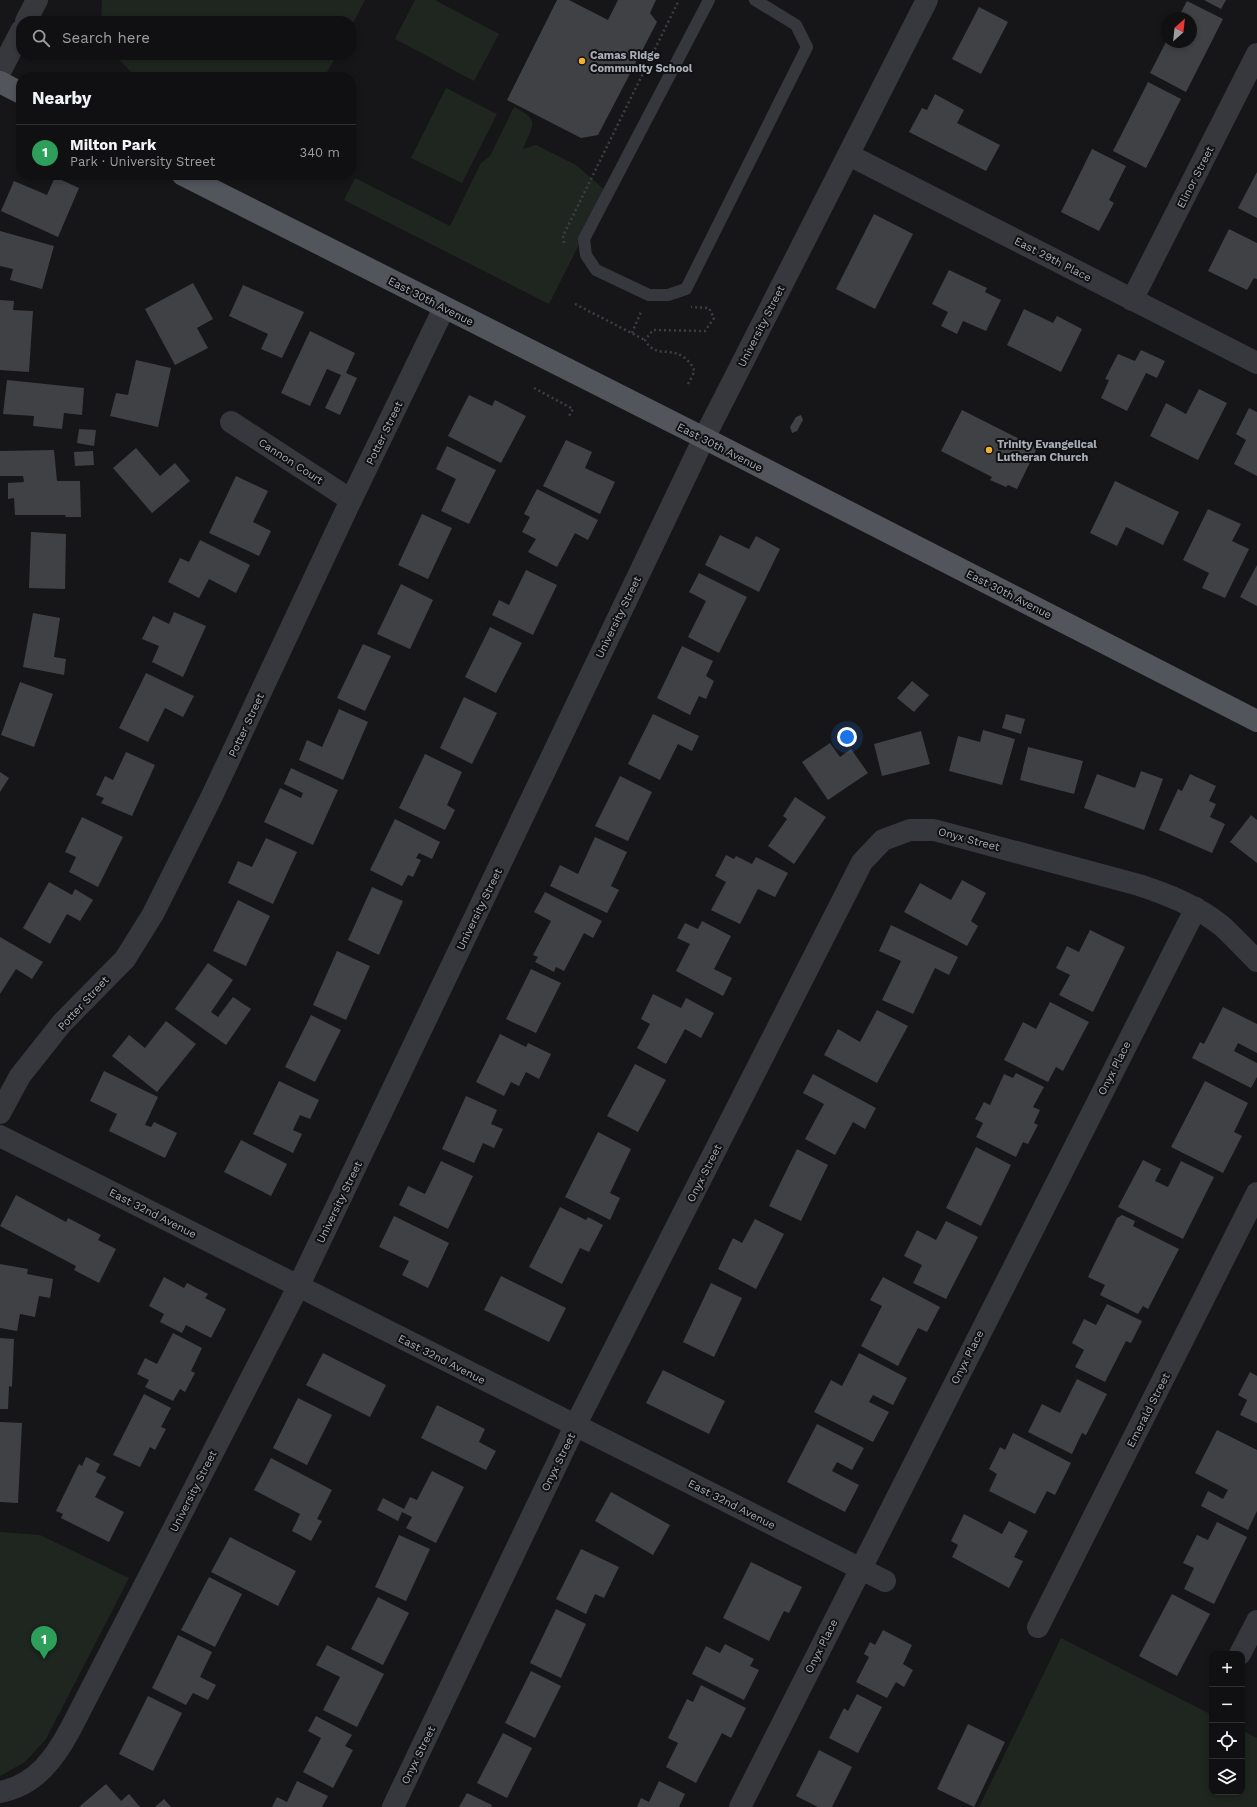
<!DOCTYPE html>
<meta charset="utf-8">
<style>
body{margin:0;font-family:"Work Sans",sans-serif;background:#19191b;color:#f1f3f6}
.controls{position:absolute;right:12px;bottom:12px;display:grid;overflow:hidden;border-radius:8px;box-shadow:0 2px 6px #0003}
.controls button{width:36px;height:36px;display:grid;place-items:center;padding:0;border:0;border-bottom:1px solid #303032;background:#101012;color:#f1f3f6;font:20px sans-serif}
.compass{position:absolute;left:1161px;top:12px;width:36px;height:36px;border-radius:50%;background:#101012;box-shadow:0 2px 6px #0003;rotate:27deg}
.you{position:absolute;left:847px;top:737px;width:14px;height:14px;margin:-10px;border:3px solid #fff;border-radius:50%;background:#1a73e8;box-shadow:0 0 0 6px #1a73e833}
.badge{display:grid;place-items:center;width:26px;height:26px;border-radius:50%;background:#f2b134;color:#fff;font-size:13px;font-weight:700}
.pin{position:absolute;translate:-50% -33px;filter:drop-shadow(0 1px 2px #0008)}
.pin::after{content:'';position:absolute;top:21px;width:14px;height:12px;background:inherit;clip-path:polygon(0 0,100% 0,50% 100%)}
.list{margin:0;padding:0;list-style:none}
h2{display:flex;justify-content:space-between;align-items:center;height:52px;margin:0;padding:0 16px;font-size:17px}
h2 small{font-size:13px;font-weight:400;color:#9c9d9f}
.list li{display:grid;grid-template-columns:26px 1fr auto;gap:12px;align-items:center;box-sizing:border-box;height:56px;padding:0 16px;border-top:1px solid #303032}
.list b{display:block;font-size:15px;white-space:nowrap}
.list p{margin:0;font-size:13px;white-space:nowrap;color:#9c9d9f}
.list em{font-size:13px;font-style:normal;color:#9c9d9f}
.icon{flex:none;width:22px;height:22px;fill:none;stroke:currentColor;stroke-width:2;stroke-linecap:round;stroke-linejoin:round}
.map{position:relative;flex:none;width:1257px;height:1807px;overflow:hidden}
.search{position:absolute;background:#101012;box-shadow:0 2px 6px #0003;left:16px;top:16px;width:340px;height:44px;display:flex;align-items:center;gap:10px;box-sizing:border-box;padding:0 14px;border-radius:16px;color:#9c9d9f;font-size:15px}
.panel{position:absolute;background:#101012;box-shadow:0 2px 6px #0003;left:16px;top:72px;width:340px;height:108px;border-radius:16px}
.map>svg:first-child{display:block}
.green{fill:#1e261f}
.building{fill:#404145}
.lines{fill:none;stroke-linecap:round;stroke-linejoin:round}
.path{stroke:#3d3f44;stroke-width:2.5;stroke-dasharray:2 3;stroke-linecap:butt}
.service{stroke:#37383d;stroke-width:12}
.minor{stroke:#37383d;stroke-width:22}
.primary{stroke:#53555c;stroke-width:22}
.poi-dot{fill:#f2b134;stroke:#111113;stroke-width:1.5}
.labels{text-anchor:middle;stroke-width:4;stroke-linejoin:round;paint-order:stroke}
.poi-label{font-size:11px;font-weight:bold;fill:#a8adb8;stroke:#111113;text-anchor:start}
.street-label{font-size:11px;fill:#a8adb8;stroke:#111113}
</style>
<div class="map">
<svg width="1257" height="1807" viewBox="0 0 1257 1807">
<rect width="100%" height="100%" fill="#161618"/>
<g class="green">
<path d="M102,0h263l-14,27v-6h-250z"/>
<path d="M415,0h20l64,34 -25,47 -79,-42z"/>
<path d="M115,55h222l-13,22h-183l-10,-5z"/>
<path d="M446,88l51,26 -35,69 -51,-25z"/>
<path d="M514,107c28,14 18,18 9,42l13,-4 40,20 30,26 -57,113 -205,-104 11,-22 95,48 31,-63 9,-7z"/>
<path d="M0,1532l40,3 89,43 -83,161 -21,23 -25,14z"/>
<path d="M1061,1638l151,77v77h30v-62l15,8v69h-278z"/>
</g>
<g class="building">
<path d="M557,0h12l39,20 10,-20h38l-6,13 7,9 -59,113 -17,3 -74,-38z"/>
<path d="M1204,0h22l-5,9z"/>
<path d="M1187,1l36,18 -37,73 -36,-19 16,-31h25v-24h-13z"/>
<path d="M979,7l29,15 -27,52 -29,-15z"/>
<path d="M1148,82l33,17 -35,69 -33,-17z"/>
<path d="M935,94l29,16 -7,13 43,22 -14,26 -77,-39 13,-24 5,2z"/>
<path d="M1092,149l34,17 -17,34 5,3 -15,28 -38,-19z"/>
<path d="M1257,172v46l-19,-10z"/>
<path d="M55,177l24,11 -21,49 -57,-26 13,-30 33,14z"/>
<path d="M874,214l39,20 -38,75 -39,-20z"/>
<path d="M1229,229l28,14v36l-3,-1 -7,12 -39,-19z"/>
<path d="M0,231l54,15 -12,43 -32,-9 3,-11 -13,-3z"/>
<path d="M949,270l38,18 -2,4 16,8 -15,31 -23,-10 -6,13 -16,-8 7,-14 -16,-8z"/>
<path d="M193,283l20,36 -16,9 11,20 -33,17 -30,-56z"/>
<path d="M243,285l61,27 -22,46 -21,-9 7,-15 -39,-18z"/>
<path d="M0,300l14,1 -1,9 20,1 -4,61 -29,-2z"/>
<path d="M1024,309l29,14 4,-7 25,13 -21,43 -54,-27z"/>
<path d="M310,331l45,22 -9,20 11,5 -17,37 -15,-7 16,-33 -14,-6 -17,37 -29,-13z"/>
<path d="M1141,350l24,11 -8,17 -11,-5 -19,38 -26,-13 8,-18 -4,-1 13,-25 17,7z"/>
<path d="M136,360l35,8 -13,59 -48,-11 6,-23 12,2z"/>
<path d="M7,380l77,8 -2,27 -18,-2 -2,16 -29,-3 1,-10 -31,-2z"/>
<path d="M1199,389l28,14 -29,57 -48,-24 16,-33 20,11z"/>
<path d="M469,395l23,11 3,-6 31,16 -25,47 -53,-27z"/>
<path d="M1249,408l8,4v64l-23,-12 12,-24 -10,-6z"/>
<path d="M962,410l75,38 -20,41 -9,-4 -2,2 -16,-7 2,-3 -51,-26z"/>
<path d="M801,415l2,5 -6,11 -5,2 -2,-6 6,-10z"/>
<path d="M79,429l17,1 -2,16 -17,-3z"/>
<path d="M566,440l26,12 -7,16 30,14 -15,32 -57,-28z"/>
<path d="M447,446l49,24 -27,54 -28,-13 15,-32 -20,-10z"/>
<path d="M136,448l24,28 15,-13 15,18 -38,32 -39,-45z"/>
<path d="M54,450l3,31h23l1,36h-16l1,-2h-51l-1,-17 -6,1v-16l16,-1 -1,-6h-23v-25z"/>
<path d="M93,451l1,14 -19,1 -1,-14z"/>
<path d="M236,476l32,15 -15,31 18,9 -12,25 -50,-23z"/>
<path d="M1115,481l64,31 -16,33 -37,-18 -9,19 -27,-13z"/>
<path d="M537,489l61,31 -10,20 -13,-7 -18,34 -29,-15 8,-13 -14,-7 8,-15 -6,-3z"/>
<path d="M1208,509l33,15 -9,17 17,8 -24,49 -23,-10 7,-15 -26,-13z"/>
<path d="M422,514l30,14 -24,51 -30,-14z"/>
<path d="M31,532l35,2 -1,55 -36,-1z"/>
<path d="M720,535l29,14 7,-13 24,13 -21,43 -54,-27z"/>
<path d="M200,540l50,25 -14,28 -27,-14 -10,19 -31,-16 12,-24 9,4z"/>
<path d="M1257,565v41l-17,-9z"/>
<path d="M526,570l31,15 -24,50 -41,-20 7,-15 10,5z"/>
<path d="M699,573l48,24 -28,56 -31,-16 18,-36 -17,-9z"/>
<path d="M401,584l32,16 -23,49 -33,-15z"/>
<path d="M174,612l32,14 -23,51 -31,-15 7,-16 -17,-7 11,-23 16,8z"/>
<path d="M33,613l27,5 -6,39 12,2 -2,16 -41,-8z"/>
<path d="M490,627l32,16 -26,50 -31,-16z"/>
<path d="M363,644l28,12 -26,55 -28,-13z"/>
<path d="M682,646l31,15 -7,15 8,5 -8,18 -7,-3 -9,19 -33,-17z"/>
<path d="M146,673l48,23 -11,21 -18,-9 -17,34 -29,-14z"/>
<path d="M912,681l17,14 -15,17 -17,-14z"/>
<path d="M20,682l33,12 -19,53 -33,-12z"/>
<path d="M464,697l33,16 -25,51 -32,-16z"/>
<path d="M339,709l29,13 -25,58 -44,-20 8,-20 15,7z"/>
<path d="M653,714l46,22 -7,15 -14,-7 -18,36 -32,-16z"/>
<path d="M1006,714l19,5 -4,15 -19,-6z"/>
<path d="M983,730l32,9 -13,46 -53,-14 9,-35 22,6z"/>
<path d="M921,731l9,33 -48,12 -8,-32z"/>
<path d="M830,743l10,14 11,-8 17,24 -40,27 -26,-38z"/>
<path d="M1028,747l55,14 -9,33 -54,-14z"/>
<path d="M126,752l29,13 -23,51 -31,-13 3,-5 -8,-3 9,-19 8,4z"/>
<path d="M425,754l37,18 -15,33 8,5 -10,20 -46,-22z"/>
<path d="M291,768l47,22 -25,55 -49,-23 16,-34 21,10 2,-5 -19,-9z"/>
<path d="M1141,771l22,8 -19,51 -60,-22 13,-34 38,14z"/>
<path d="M0,772l9,6 -9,14z"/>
<path d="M1190,774l26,12 -7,15 7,3 -6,13 15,7 -13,29 -53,-23 19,-41 4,2z"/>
<path d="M620,776l32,16 -24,49 -33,-15z"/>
<path d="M795,797l31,20 -32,47 -26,-18 19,-27 -4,-3z"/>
<path d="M1251,815l6,5v43l-27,-21z"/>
<path d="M82,817l41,20 -25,50 -29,-15 7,-15 -11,-5z"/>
<path d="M395,819l45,23 -8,17 -13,-6 -3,5 5,2 -8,17 -5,-2 -6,11 -32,-16z"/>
<path d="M595,837l32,15 -16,34 8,4 -12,23 -57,-27 10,-21 18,9z"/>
<path d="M266,838l31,14 -24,52 -45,-21 10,-22 14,6z"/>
<path d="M726,855l8,4 2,-3 16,8 4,-7 32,16 -13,24 -17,-8 -18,35 -29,-14 15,-28 -11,-6z"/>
<path d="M962,880l24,13 -15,28 7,5 -11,20 -63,-34 16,-29 31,17z"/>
<path d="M49,882l23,13 3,-6 18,11 -13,21 -13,-7 -17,30 -27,-16z"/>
<path d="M372,887l31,14 -24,54 -31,-15z"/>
<path d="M545,892l57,29 -9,17 -9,-5 -20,38 -8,-4 -2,5 -19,-10 3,-5 -5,-2 18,-34 -17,-9z"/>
<path d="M238,900l32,16 -24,50 -33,-15z"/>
<path d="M702,921l29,15 -17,33 18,9 -9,18 -47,-25 14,-27 -13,-6 8,-15 13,6z"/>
<path d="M891,925l67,32 -9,18 -14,-7 -22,46 -31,-14 19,-39 -22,-10z"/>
<path d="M1090,930l35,17 -32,65 -34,-17 11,-20 -14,-7 11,-22 12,6z"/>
<path d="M0,937l43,25 -11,17 -16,-10 -16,25z"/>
<path d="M337,951l33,15 -24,54 -33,-15z"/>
<path d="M208,963l25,17 -22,32 7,5 15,-20 18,12 -25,36 -51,-36z"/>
<path d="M531,969l30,14 -25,50 -30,-14z"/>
<path d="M653,994l28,14 5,-10 28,15 -13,25 -16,-9 -19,35 -29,-16 13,-24 -9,-5z"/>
<path d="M1050,1002l39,20 -26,49 -7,-4 -8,15 -44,-22 19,-38 13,7z"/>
<path d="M1223,1007l34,17v29l-19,-10 -4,8 23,12v14l-6,11 -59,-30 8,-16 4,2z"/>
<path d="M877,1010l31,16 -31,57 -53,-28 14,-26 22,13z"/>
<path d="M311,1015l30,15 -26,52 -30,-15z"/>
<path d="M166,1021l30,23 -39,48 -45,-36 17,-21 16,13z"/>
<path d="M500,1034l26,13 2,-4 23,11 -12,25 -13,-7 -7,14 -8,-4 -7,14 -28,-14z"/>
<path d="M635,1064l31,16 -28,52 -31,-16z"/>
<path d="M104,1071l54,26 -13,28 6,2 3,-5 23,11 -12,25 -56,-27 8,-17 -27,-13z"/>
<path d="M1016,1073l28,14 -11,20 7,3 -6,13 4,2 -10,19 -5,-2 -7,15 -40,-20 7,-14 -8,-4 9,-17 6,3 14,-31 9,4z"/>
<path d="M813,1074l63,34 -11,21 -12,-7 -18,33 -30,-16 19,-35 -21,-11z"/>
<path d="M279,1081l40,19 -9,19 -10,-4 -7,15 9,4 -9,19 -40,-19z"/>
<path d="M1205,1081l43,22 -14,29 8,4 -19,37 -52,-26z"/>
<path d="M466,1096l31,14 -6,14 12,5 -9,19 -11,-5 -9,20 -32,-14z"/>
<path d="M598,1132l33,17 -21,44 10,5 -10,22 -45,-23z"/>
<path d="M241,1140l46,24 -16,32 -47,-24z"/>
<path d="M976,1147l35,18 -30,61 -35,-18z"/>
<path d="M797,1149l31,16 -27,56 -32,-15z"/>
<path d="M1143,1160l18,9 -6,12 13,6 13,-26 33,16 -31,62 -65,-32z"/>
<path d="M441,1161l32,15 -25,53 -49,-24 9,-19 17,8z"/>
<path d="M16,1195l50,27 2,-4 33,17 -3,5 18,9 -17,34 -25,-13 2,-4 -76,-40z"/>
<path d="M560,1207l26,13 2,-3 15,8 -14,27 -9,-4 -18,36 -33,-17z"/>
<path d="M1122,1215l13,6 -2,5 46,23 -31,60 -5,-3 -5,8 -38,-19 5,-10 -17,-8 29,-59z"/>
<path d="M394,1216l55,27 -21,45 -26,-13 7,-14 -30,-14z"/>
<path d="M755,1219l29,15 -28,55 -38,-20 15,-31 9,5z"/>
<path d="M946,1221l32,16 -32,62 -33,-16 9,-18 -18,-9 13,-26 19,10z"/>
<path d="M0,1264l28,5 -1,5 26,5 -3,19 -11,-2 -4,21 -15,-3 -3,17 -17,-3z"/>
<path d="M501,1276l65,32 -17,34 -65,-32z"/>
<path d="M164,1277l20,11 3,-5 21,11 -3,4 21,11 -15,29 -25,-13 -4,8 -22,-11 4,-8 -15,-8z"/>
<path d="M883,1277l57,30 -13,25 -9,-4 -20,38 -37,-20 21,-40 -12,-6z"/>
<path d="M711,1283l31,15 -28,59 -31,-15z"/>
<path d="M1107,1304l35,17 -11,22 -5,-2 -21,41 -30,-15 9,-17 -12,-7 12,-24 12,6z"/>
<path d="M173,1333l29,15 -11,23 4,2 -10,19 -5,-3 -7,12 -28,-14 4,-7 -12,-6 8,-16 12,6z"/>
<path d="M0,1338l14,1 -2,48 -3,-1 -1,23h-8z"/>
<path d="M323,1353l63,32 -16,32 -64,-32z"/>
<path d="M859,1353l48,25 -14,27 -20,-10 -4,7 20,10 -16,30 -59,-30 17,-32 11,6z"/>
<path d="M663,1370l62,31 -16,33 -63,-31z"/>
<path d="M1250,1372l7,4v47l-17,-8 7,-15 -9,-5z"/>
<path d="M1077,1379l30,15 -21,41 -4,-2 -10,21 -44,-22 14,-28 18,9z"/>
<path d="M144,1394l27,14 -10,19 5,2 -11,21 -5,-3 -10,20 -27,-12z"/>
<path d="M298,1398l34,17 -25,50 -34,-17z"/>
<path d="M437,1405l48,24 -6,13 17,9 -10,19 -65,-32z"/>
<path d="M0,1422l22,1 -4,80 -18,-1z"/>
<path d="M817,1424l47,24 -12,22 -15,-8 -5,9 27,14 -14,27 -58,-30z"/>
<path d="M1217,1430l40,20v61l-9,19 -47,-24 7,-15 15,8 5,-9 -33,-17z"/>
<path d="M1013,1433l58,30 -16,32 -8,-4 -12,23 -46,-23 8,-17 -8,-5 11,-22 5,3z"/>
<path d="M86,1457l14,7 -4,8 10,5 -11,20 29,15 -15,30 -48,-24 2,-4 -7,-3 23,-47 3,2z"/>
<path d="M271,1458l61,32 -15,29 5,2 -11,20 -19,-10 8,-17 -46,-24z"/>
<path d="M432,1471l32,16 -28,56 -30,-15 6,-11 -10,-5 -4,9 -21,-11 6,-12 21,11 6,-12 7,3z"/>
<path d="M611,1492l59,33 -17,30 -58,-34z"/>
<path d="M964,1514l38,20 7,-13 19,10 -14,26 9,4 -14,27 -57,-31 6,-12 -7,-4z"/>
<path d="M1217,1522l30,15 -33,67 -30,-15 10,-21 -11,-5 14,-28 11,5z"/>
<path d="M399,1535l31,14 -24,52 -31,-14z"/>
<path d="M230,1537l66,34 -18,35 -67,-34z"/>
<path d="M581,1549l38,18 -15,31 -9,-4 -9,20 -30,-15z"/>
<path d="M751,1562l51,25 -13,26 -5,-2 -15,30 -46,-23z"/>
<path d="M209,1577l33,17 -27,53 -34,-17z"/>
<path d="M1172,1594l38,20 -33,62 -38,-20z"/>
<path d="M378,1597l31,16 -26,52 -32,-16z"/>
<path d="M556,1609l30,15 -25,54 -31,-15z"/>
<path d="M883,1630l29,15 -9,19 10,6 -9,17 -8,-5 -9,16 -31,-16 13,-25 -5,-3 6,-12 5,3z"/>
<path d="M178,1635l34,17 -12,25 16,8 -8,15 -15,-7 -7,12 -34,-17z"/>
<path d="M725,1644l29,15 -4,7 9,4 -15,30 -52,-26 14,-28 14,7z"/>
<path d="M327,1645l57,29 -27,53 -34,-17 17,-33 -24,-12z"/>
<path d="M531,1671l30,15 -26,52 -30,-15z"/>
<path d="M701,1685l45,23 -15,30 -9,-5 -26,50 -30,-16 12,-24 -10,-5 19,-39 6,3z"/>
<path d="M857,1694l25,13 -24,46 -29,-15 15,-30 4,3z"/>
<path d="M148,1696l34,17 -29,58 -34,-17z"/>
<path d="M316,1716l36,19 -7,11 8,4 -20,38 -30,-16 18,-34 -13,-7z"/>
<path d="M968,1724l37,18 -31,65 -37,-18z"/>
<path d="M503,1733l29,15 -25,50 -30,-15z"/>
<path d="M819,1750l33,17 -20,40h-14l-22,-11z"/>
<path d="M297,1781l31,15 -6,11h-50l5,-10 10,5z"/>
<path d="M659,1781l26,13 -6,13h-42l4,-9 8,4z"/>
<path d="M106,1784l15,17 8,-7 11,13h-61z"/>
<path d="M467,1793l25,12 -1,2h-32z"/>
<path d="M164,1799l7,8h-16z"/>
</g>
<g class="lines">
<g class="path">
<path d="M564,243l-1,-7 116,-236"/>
<path d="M575,304l70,36"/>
<path d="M632,333l9,-21"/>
<path d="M688,384c2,-4 5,-9 6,-12 0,-7 -10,-16 -16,-18 -14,-5 -24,2 -33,-14l8,-10 52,1 9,-13 -5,-10 -18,-1"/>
<path d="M534,388l39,21 -4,7"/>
</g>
<path class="service" d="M709,0l-125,239 2,16 10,15 53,25h19l18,-6 121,-242 -11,-22 -41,-25"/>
<g class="minor">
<path d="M26,21l11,-21"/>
<path d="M0,72l21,-41"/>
<path d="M849,155l408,208"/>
<path d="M1132,300l125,-246"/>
<path d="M231,422l120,78"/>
<path d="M0,1113l20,-37 42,-53 63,-64 28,-45 58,-116 140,-298 93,-192"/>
<path d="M0,1136l885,445"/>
<path d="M1038,1627l219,-434"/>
<path d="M1240,1654l17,-33"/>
<path d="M0,1792c36,-7 55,-34 71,-64l227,-441 406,-849 223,-438"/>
<path d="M393,1807l182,-381 287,-564 21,-22 27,-10h24l205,55c30,10 58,21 83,41 12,11 23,23 35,35"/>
<path d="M740,1807l456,-899"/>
</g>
<g class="primary">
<path d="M0,82l21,11"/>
<path d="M183,175l521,263 553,283"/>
</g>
</g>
<g class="poi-dot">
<circle cx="582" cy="61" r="4"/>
<circle cx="989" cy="450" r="4"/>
</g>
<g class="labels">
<g class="poi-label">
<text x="590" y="59">Camas Ridge<tspan x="590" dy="13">Community School</tspan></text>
<text x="997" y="448">Trinity Evangelical<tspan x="997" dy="13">Lutheran Church</tspan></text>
</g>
<g class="street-label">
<text transform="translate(1195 177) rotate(-63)" y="4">Elinor Street</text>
<text transform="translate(1053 259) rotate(27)" y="4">East 29th Place</text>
<text transform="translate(431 301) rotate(27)" y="4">East 30th Avenue</text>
<text transform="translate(761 326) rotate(-63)" y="4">University Street</text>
<text transform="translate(384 433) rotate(-64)" y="4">Potter Street</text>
<text transform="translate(720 447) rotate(27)" y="4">East 30th Avenue</text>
<text transform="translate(291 461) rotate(33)" y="4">Cannon Court</text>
<text transform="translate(1009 594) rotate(27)" y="4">East 30th Avenue</text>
<text transform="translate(618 617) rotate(-64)" y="4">University Street</text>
<text transform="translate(246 725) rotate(-65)" y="4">Potter Street</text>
<text transform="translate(969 839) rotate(15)" y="4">Onyx Street</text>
<text transform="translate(479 909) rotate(-64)" y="4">University Street</text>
<text transform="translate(83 1003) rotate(-47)" y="4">Potter Street</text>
<text transform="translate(1114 1068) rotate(-63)" y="4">Onyx Place</text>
<text transform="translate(704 1173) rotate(-63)" y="4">Onyx Street</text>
<text transform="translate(339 1202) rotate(-64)" y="4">University Street</text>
<text transform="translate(153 1213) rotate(27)" y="4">East 32nd Avenue</text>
<text transform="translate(967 1357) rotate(-63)" y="4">Onyx Place</text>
<text transform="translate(442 1359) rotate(27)" y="4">East 32nd Avenue</text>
<text transform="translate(1148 1410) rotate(-63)" y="4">Emerald Street</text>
<text transform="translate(558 1462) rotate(-64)" y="4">Onyx Street</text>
<text transform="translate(193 1491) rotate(-63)" y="4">University Street</text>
<text transform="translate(732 1504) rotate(27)" y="4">East 32nd Avenue</text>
<text transform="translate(821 1646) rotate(-63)" y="4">Onyx Place</text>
<text transform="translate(418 1755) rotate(-64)" y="4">Onyx Street</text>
</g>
</g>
</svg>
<div class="controls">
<button>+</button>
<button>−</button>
<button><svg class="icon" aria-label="locate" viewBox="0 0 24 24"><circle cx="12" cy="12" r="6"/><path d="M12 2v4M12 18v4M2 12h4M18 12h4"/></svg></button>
<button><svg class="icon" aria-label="layers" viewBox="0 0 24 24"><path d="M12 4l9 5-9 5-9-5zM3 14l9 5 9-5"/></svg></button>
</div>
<svg class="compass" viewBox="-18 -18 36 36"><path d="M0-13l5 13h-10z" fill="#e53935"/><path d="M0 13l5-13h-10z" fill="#9c9d9f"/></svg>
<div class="you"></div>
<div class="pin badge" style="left:44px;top:1659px;background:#2e9e5b">1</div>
<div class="search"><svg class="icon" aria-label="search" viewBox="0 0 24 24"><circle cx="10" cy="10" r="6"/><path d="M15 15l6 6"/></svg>Search here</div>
<section class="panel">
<h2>Nearby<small></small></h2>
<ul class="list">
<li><span class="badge" style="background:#2e9e5b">1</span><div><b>Milton Park</b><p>Park · University Street</p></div><em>340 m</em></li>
</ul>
</section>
</div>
